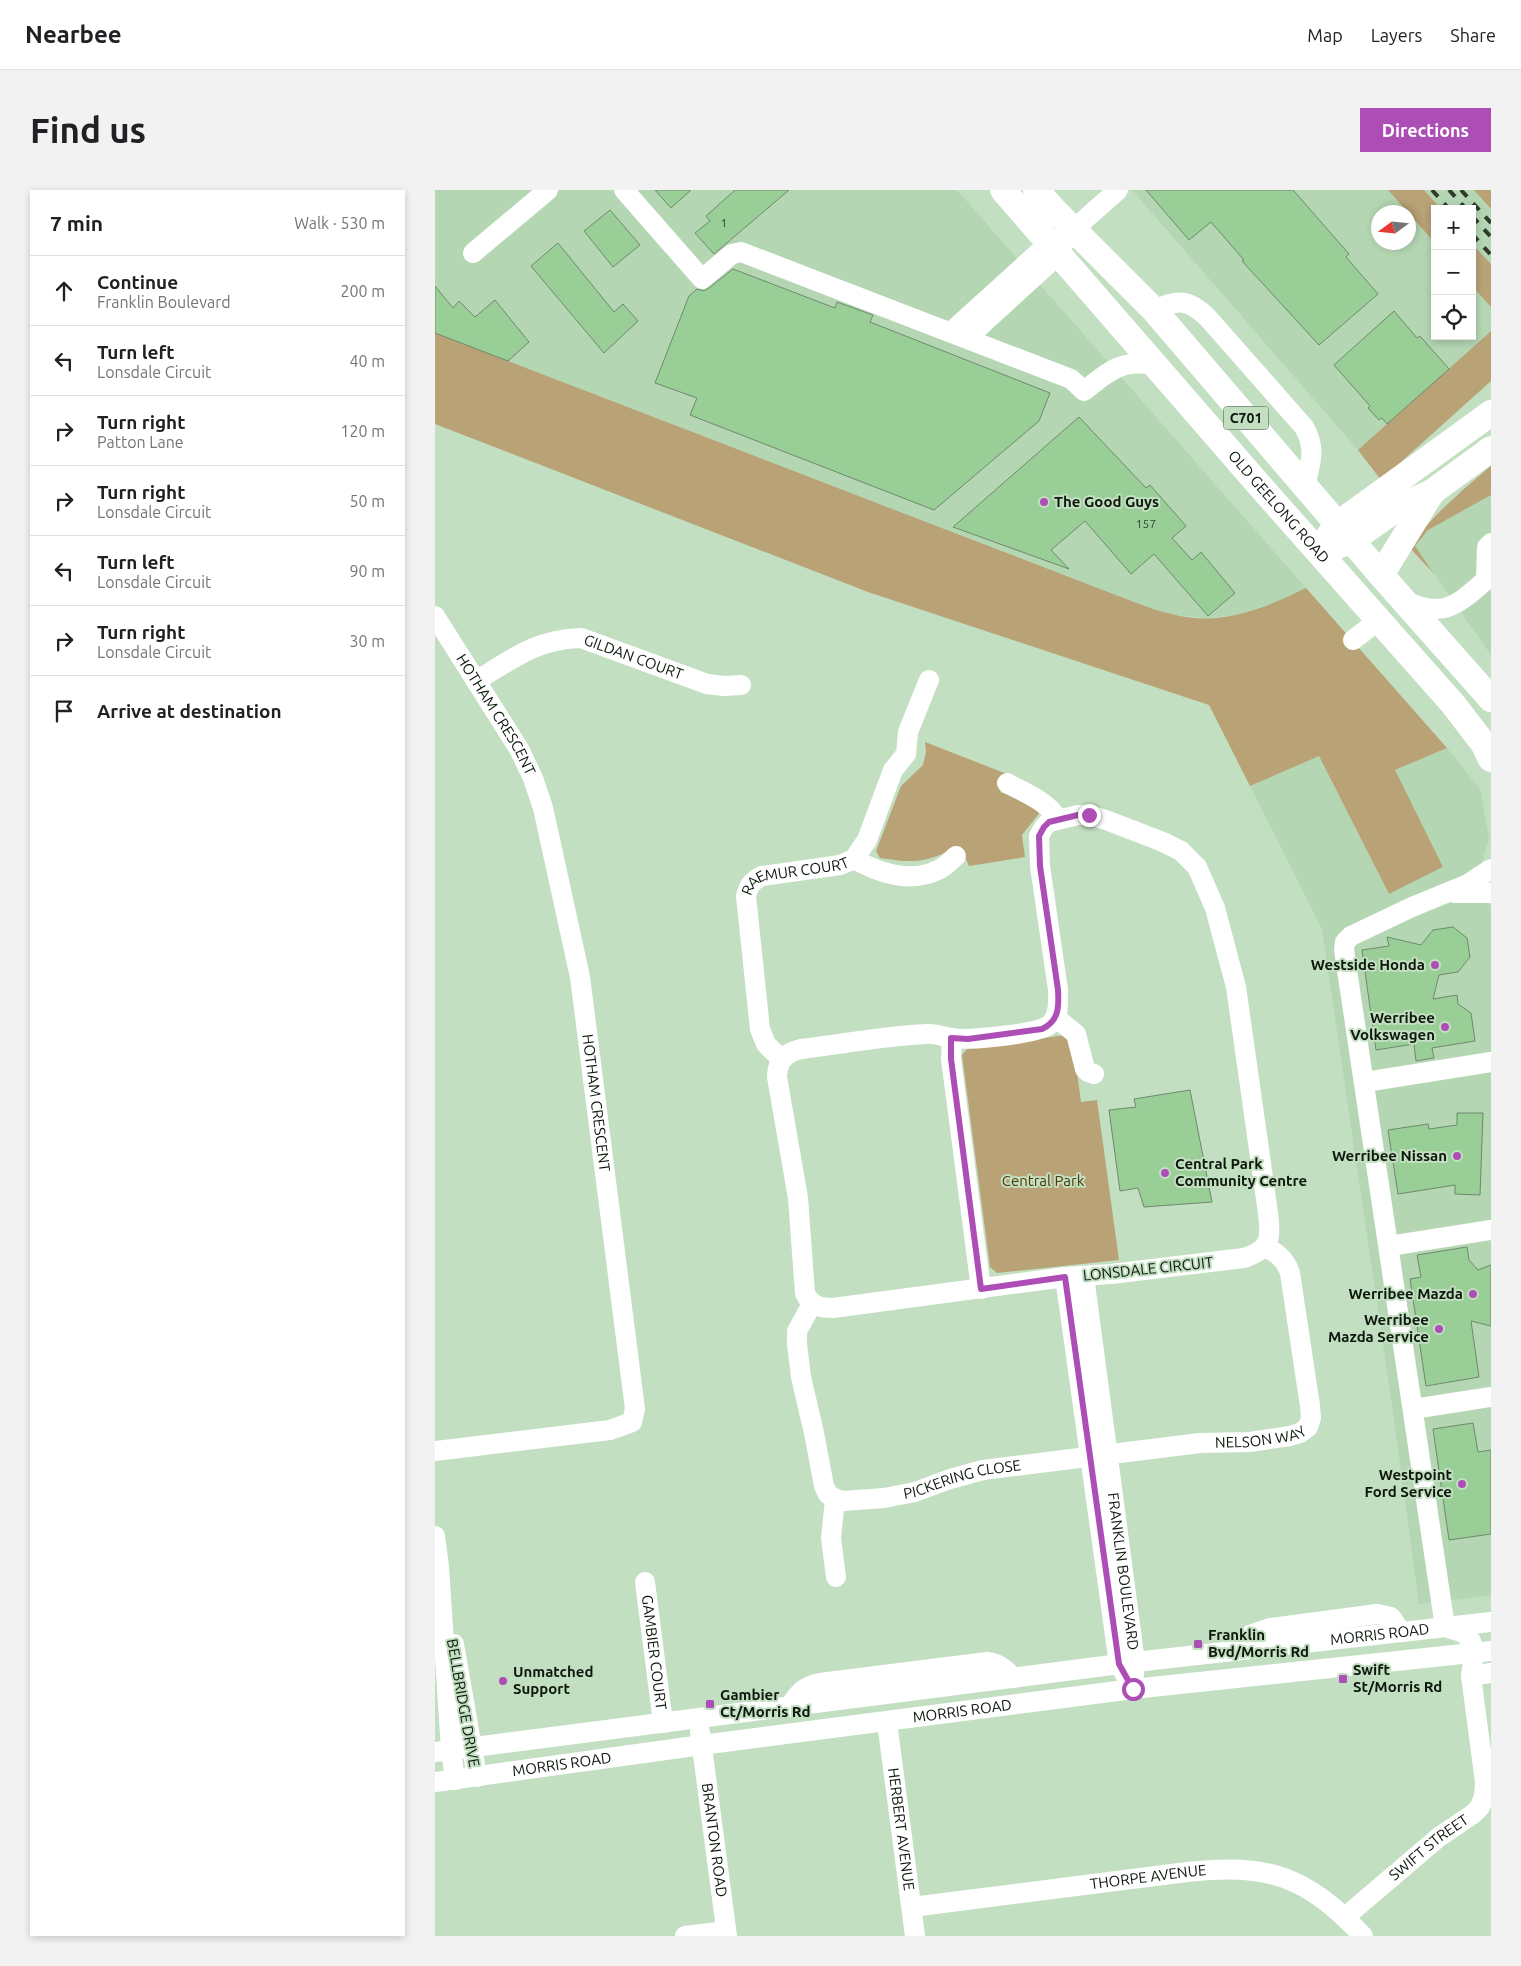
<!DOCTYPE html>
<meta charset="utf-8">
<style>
body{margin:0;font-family:Ubuntu,sans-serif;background:#f2f2f2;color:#202124}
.controls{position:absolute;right:15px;top:15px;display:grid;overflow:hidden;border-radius:0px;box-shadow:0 2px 8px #0003}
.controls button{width:45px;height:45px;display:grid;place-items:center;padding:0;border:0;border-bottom:1px solid #e0e0e0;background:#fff;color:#202124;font:25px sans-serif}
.compass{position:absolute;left:936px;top:15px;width:45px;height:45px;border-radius:50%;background:#fff;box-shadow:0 2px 8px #0003;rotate:255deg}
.stop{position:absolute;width:15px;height:15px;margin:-11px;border:4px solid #ad4eb7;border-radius:50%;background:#fff}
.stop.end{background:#ad4eb7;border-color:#fff;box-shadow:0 1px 5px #0008}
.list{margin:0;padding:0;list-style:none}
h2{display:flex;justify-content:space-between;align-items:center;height:65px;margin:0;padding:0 20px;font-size:21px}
h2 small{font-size:16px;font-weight:400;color:#757577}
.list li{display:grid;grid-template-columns:32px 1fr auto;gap:15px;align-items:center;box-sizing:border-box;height:70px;padding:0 20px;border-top:1px solid #e0e0e0}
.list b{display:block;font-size:19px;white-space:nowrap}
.list p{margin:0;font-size:16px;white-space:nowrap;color:#757577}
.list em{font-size:16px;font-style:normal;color:#757577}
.icon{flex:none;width:28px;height:28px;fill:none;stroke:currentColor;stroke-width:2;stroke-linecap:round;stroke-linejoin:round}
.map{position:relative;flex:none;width:1056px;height:1746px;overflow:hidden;border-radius:0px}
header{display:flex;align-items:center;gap:30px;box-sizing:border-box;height:70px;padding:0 25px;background:#fff;border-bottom:1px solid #e0e0e0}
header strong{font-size:24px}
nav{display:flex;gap:28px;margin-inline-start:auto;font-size:18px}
.intro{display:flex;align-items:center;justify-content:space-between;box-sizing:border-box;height:120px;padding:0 30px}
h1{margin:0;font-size:35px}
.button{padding:12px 22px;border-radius:0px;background:#ad4eb7;color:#fff;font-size:18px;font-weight:700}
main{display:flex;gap:30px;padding:0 30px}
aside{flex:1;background:#fff;border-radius:0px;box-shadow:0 2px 8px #0003}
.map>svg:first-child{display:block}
.built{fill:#b4d6b2}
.green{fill:#b8a276}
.building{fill:#99cf97;stroke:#6f896e}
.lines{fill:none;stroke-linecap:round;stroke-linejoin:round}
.minor{stroke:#fff;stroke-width:20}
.major{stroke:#fff;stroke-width:26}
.rail{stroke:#2d3a2c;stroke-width:4;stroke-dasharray:9 9;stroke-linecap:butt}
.route{stroke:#ad4eb7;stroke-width:6}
.poi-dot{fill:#ad4eb7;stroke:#c2dfc1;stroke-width:2}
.labels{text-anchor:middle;stroke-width:4;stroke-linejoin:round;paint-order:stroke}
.number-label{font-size:12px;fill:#30452f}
.shield{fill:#c2dfc1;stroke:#435342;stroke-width:1}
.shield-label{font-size:14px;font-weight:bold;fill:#0d170c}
.poi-label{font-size:15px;font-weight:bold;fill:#0d170c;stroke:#c2dfc1;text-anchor:start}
.street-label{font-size:15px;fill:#0d170c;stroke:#c2dfc1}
.park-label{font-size:15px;fill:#4e3700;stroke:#c2dfc1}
</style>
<header>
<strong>Nearbee</strong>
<nav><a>Map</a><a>Layers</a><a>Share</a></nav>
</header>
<div class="intro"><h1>Find us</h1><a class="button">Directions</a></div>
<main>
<aside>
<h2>7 min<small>Walk · 530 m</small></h2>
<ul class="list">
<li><svg class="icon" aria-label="ahead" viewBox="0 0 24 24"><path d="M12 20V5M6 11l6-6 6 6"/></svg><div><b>Continue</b><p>Franklin Boulevard</p></div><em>200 m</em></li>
<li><svg class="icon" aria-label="left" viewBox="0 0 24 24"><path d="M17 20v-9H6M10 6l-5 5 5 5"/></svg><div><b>Turn left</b><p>Lonsdale Circuit</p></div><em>40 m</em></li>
<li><svg class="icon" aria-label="right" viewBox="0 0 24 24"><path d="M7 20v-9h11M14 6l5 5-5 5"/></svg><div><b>Turn right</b><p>Patton Lane</p></div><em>120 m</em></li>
<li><svg class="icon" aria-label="right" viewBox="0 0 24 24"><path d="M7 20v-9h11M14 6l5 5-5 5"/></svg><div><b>Turn right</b><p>Lonsdale Circuit</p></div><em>50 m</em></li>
<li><svg class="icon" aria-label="left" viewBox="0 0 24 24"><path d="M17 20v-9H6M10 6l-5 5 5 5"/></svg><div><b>Turn left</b><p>Lonsdale Circuit</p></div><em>90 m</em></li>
<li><svg class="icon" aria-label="right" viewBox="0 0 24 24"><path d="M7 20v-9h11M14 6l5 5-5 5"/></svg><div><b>Turn right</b><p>Lonsdale Circuit</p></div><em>30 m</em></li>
<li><svg class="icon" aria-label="arrive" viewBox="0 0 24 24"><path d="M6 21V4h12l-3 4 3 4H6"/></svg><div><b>Arrive at destination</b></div></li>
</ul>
</aside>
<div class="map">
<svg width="1056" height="1746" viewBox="0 0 1056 1746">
<rect width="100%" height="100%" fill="#c2dfc1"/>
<g class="built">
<path d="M0,0h522l349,398 -36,17 -26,9 -38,4 -34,-3 -38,-13 -699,-269z"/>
<path d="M697,0h256l20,22h-29v30h30v-29l26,30v93h37v-50l19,21v24l-133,119z"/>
<path d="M989,0h50l17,19v55l-19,-20v-35h-31z"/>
<path d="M1056,305v160l-76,-109 13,-16z"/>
<path d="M1012,558l33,41 9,49 -7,24 6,42 3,2v689l-72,9 -26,-192 -71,-483 -72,-143 69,-31 70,139 54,-27 -49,-97z"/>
</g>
<g class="green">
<path d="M953,0h36l17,19h-6v34z"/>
<path d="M1039,0h17v19z"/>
<path d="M1037,54l19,20v43l-19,-21z"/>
<path d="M1056,141v50l-110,99 -23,-30z"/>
<path d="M0,143l699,269c12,4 24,9 37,12 49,13 92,-5 135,-26l141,160 -52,22 48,97 -54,27 -70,-138 -69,30 -41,-81 -341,-113 -433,-168z"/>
<path d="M1056,276v29l-63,35 -13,16 19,28 -25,-27c23,-31 52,-56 82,-81z"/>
<path d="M490,552l82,32 -7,18 40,16 1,3 -19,24 3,22 -56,9 -9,-20c-33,16 -44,18 -80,12l-4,-7 25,-65 22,-21 3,-13z"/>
<path d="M631,845l8,16 7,51 16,-2 22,160 -122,13 -7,-6 -28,-212 6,-7z"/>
</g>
<g class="building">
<path d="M220,0h36l-20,18z"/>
<path d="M300,0h54l-75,64 -19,-21 15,-12 -4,-5z"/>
<path d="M711,0h147l56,64 -3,3 32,37 -59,51 -77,-84 2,-1 -33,-38 -22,18z"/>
<path d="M175,20l30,35 -27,22 -29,-36z"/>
<path d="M123,53l56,69 9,-8 15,17 -34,32 -73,-87z"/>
<path d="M298,79l102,39 2,-6 36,13 -3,7 180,71 -11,28 -105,89 -244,-95 7,-17 -42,-15 34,-87 8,-7 7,2 5,-3z"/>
<path d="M0,96l18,22 6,-7 16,16 20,-17 34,42 -21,19 -73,-28z"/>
<path d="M959,121l23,27 3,-2 29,33 -62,55 -5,-6 -3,2 -11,-12 2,-2 -36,-41z"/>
<path d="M644,227l67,71 4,-3 36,41 -14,12 20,22 9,-8 34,41 -27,23 -54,-62 -23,20 -46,-53 -34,29 18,19 -116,-42z"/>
<path d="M1018,737l14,11 3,19 -12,15 -19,3 -6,24 24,-4 1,9 13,9 4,28 -43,7 2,10 -18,3 -2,-17 -38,6 -14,-100 27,-4 -2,-9 34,8 12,-15z"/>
<path d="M755,900l22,112 -68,5 -6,-19 -18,3 -11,-81 27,-3 -2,-8z"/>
<path d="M1022,923h26l-3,82 -25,-1v-9l-57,9 -10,-64 40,-6 1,5 28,-4z"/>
<path d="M1032,1057l2,13 9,10 13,-5v61l-20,-5 8,56 -53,9 -16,-107 11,-2 -4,-22z"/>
<path d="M1038,1233l5,29 13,-2v84l-42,6 -16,-111z"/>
</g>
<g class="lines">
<g class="minor">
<path d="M189,0l78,89 30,-25 9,-2 330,127 13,12c24,-19 37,-32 70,-26"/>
<path d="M38,63l75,-63"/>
<path d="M719,120c24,-11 35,-11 54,8l96,109c13,22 6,37 1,60"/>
<path d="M516,142l87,-79 24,-16"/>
<path d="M532,148l81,-74 26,-35 44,-39"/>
<path d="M968,410c40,19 53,6 83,-20l1,-33 4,-4"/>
<path id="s1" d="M0,426l84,133 14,29 10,30 37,169 55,432 -3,13 -22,8 -175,21"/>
<path d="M918,450l26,-20"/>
<path id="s2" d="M41,491c36,-22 61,-42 105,-43l126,46 17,2 17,-1"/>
<path d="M572,593c18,10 40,18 51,36"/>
<path d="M643,625h11l17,5 57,22 18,9 16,16 18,41 21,79 32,226c3,26 3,36 -24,45l-133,16 -46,3 -232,31c-13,0 -22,-2 -28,-15l-7,-95 -21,-121c0,-16 8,-24 24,-28 41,-5 83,-13 125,-15 9,-1 17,3 26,4 16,3 85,-4 97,-13 11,-7 9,-24 9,-35l-18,-124 -1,-30 5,-9 5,-5z"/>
<path d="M419,669c25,14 58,25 86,10 6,-3 11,-9 16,-13"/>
<path d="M1019,703h37"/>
<path d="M621,828l20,16 9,35 3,3 6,2"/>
<path d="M517,848l-1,21 30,230"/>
<path id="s3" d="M346,869l-15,-15 -6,-15 -14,-133c3,-11 6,-15 16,-20l78,-11 14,-6 13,-19 26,-70 13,-16 2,-22 21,-52"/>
<path d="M930,892l126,-20"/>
<path d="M954,1056l102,-16"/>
<path id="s4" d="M649,1086l51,386 -1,14"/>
<path d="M630,1087l54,387 7,12"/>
<path id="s5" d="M377,1114l-15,27v13l4,33 13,56 10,53 4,8 7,5 8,2 41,-3 31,-6 35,-13 33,-9 217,-27 50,-1 40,-6 10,-3 8,-6 3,-9 -1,-12 -20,-133c-5,-14 -12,-19 -24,-26"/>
<path d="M978,1219l78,-12"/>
<path d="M400,1309l-4,39 5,39"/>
<path d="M0,1346l4,31 12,183 4,30"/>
<path id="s6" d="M210,1392l18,141"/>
<path d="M1010,1437l-101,-677 1,-8 6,-6 61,-29 56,-23 23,-15"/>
<path d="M19,1454l23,133"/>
<path d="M802,1461l13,-16 20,-7 107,-14 14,3 10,15"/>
<path d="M1036,1486l20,-3"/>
<path d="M354,1517c9,-13 14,-21 31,-24l167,-21c13,2 18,7 27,16"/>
<path id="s7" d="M452,1532l28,214"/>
<path id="s8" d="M265,1542l27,204"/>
<path id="s9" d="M0,1562l700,-90 356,-40"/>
<path id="s10" d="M0,1592l267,-37 431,-56 358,-38"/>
<path id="s11" d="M477,1717l275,-35c81,-9 120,4 176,64"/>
<path id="s12" d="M910,1727l94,-80 34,-23 7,-7 4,-11 1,-14 -14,-106 3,-23 -3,-12 -7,-8 -19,-6"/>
<path d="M250,1746l41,-5"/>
</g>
<g class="major">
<path id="s13" d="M568,0l257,296 193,218 30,39 8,16"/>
<path d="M601,0l18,20 100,100 227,265 110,124"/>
<path d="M892,349l6,-9 16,-14 142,-103"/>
<path d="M900,357l17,-7 47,-33 33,-15 59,-43"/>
<path d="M946,385l51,-83"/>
</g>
<g class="rail">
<path d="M997,0l17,19"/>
<path d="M1014,0l17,19"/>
<path d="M1026,0l30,33"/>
<path d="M1037,26l19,21"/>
<path d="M1037,44l19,21"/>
</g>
</g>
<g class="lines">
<path class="route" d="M654,625h-11l-29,7 -5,5 -5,9 1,30 18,124c1,17 1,31 -16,39l-74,10 -17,-1v21l30,230 84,-12 54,387 14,25"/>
</g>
<g class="poi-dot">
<circle cx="609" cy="312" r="5"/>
<circle cx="1000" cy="775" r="5"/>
<circle cx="1010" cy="837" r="5"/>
<circle cx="1022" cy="966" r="5"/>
<circle cx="730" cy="983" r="5"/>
<circle cx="1038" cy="1104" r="5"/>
<circle cx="1004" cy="1139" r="5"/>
<circle cx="1027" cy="1294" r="5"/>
<rect x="758" y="1449" width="10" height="10" rx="2.5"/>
<rect x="903" y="1484" width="10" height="10" rx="2.5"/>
<circle cx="68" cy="1491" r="5"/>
<rect x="270" y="1509" width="10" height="10" rx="2.5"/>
</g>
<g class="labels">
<g class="number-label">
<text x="289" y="37">1</text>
<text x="711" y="338">157</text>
</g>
<rect class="shield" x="788.5" y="216.5" width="45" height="23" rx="4"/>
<g class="shield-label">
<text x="811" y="233">C701</text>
</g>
<g class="poi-label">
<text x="619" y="317">The Good Guys</text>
<text x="990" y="780" text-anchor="end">Westside Honda</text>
<text x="1000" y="833" text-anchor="end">Werribee<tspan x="1000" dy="17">Volkswagen</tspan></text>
<text x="1012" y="971" text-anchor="end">Werribee Nissan</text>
<text x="740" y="979">Central Park<tspan x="740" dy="17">Community Centre</tspan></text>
<text x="1028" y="1109" text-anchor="end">Werribee Mazda</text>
<text x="994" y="1135" text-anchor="end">Werribee<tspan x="994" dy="17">Mazda Service</tspan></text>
<text x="1017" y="1290" text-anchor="end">Westpoint<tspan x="1017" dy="17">Ford Service</tspan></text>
<text x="773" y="1450">Franklin<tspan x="773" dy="17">Bvd/Morris Rd</tspan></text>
<text x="918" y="1485">Swift<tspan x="918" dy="17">St/Morris Rd</tspan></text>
<text x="78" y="1487">Unmatched<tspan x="78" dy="17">Support</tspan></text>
<text x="285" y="1510">Gambier<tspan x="285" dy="17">Ct/Morris Rd</tspan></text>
</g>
<g class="street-label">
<text dy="5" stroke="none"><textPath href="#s13" startOffset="420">OLD GEELONG ROAD</textPath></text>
<text dy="5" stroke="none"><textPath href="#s2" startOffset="171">GILDAN COURT</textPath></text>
<text dy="5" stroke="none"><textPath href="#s1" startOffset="116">HOTHAM CRESCENT</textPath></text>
<text dy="5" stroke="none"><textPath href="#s3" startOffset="229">RAEMUR COURT</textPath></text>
<text dy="5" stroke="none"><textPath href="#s1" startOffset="521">HOTHAM CRESCENT</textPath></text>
<text transform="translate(713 1079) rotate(-6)" y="5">LONSDALE CIRCUIT</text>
<text dy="5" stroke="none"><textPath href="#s5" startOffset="638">NELSON WAY</textPath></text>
<text dy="5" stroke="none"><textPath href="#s5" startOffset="336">PICKERING CLOSE</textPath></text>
<text dy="5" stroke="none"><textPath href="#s4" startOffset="298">FRANKLIN BOULEVARD</textPath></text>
<text dy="5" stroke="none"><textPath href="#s9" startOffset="952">MORRIS ROAD</textPath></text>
<text dy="5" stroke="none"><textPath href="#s6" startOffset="71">GAMBIER COURT</textPath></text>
<text transform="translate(28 1513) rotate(80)" y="5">BELLBRIDGE DRIVE</text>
<text dy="5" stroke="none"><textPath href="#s10" startOffset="532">MORRIS ROAD</textPath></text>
<text dy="5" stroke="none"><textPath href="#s10" startOffset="128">MORRIS ROAD</textPath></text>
<text dy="5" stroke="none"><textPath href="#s7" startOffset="108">HERBERT AVENUE</textPath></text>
<text dy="5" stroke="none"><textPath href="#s8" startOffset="109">BRANTON ROAD</textPath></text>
<text dy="5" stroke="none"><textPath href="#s12" startOffset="109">SWIFT STREET</textPath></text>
<text dy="5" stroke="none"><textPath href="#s11" startOffset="238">THORPE AVENUE</textPath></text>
</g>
<g class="park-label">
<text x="608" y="996">Central Park</text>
</g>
</g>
</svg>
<div class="controls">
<button>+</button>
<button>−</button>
<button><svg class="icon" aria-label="locate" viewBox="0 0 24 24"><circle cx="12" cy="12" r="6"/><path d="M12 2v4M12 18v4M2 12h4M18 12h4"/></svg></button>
</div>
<svg class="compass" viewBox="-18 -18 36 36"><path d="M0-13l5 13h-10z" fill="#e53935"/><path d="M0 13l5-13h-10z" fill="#757577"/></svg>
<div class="stop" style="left:698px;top:1499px"></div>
<div class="stop end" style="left:654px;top:625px"></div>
</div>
</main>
